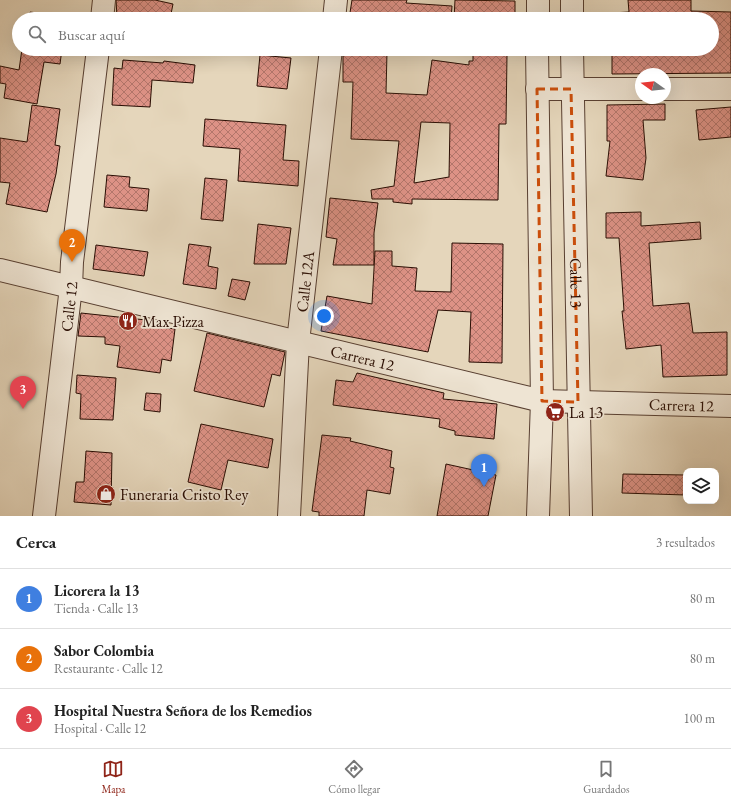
<!DOCTYPE html>
<html lang="es">
<meta charset="utf-8">
<style>
body{margin:0;font-family:"EB Garamond",serif;background:#f2f2f2;color:#222}
.controls{position:absolute;right:12px;bottom:12px;display:grid;overflow:hidden;border-radius:8px;box-shadow:0 4px 16px #0002}
.controls button{width:36px;height:36px;display:grid;place-items:center;padding:0;border:0;border-bottom:1px solid #e0e0e0;background:#fff;color:#222;font:20px sans-serif}
.compass{position:absolute;left:635px;top:68px;width:36px;height:36px;border-radius:50%;background:#fff;box-shadow:0 4px 16px #0002;rotate:285deg}
.you{position:absolute;left:324px;top:316px;width:14px;height:14px;margin:-10px;border:3px solid #fff;border-radius:50%;background:#1a73e8;box-shadow:0 0 0 6px #1a73e833}
.badge{display:grid;place-items:center;width:26px;height:26px;border-radius:50%;background:#8f2418;color:#fff;font-size:13px;font-weight:700}
.pin{position:absolute;translate:-50% -33px;filter:drop-shadow(0 1px 2px #0008)}
.pin::after{content:'';position:absolute;top:21px;width:14px;height:12px;background:inherit;clip-path:polygon(0 0,100% 0,50% 100%)}
.list{margin:0;padding:0;list-style:none}
h2{display:flex;justify-content:space-between;align-items:center;height:52px;margin:0;padding:0 16px;font-size:17px}
h2 small{font-size:13px;font-weight:400;color:#767676}
.list li{display:grid;grid-template-columns:26px 1fr auto;gap:12px;align-items:center;box-sizing:border-box;height:60px;padding:0 16px;border-top:1px solid #e0e0e0}
.list b{display:block;font-size:15px;white-space:nowrap}
.list p{margin:0;font-size:13px;white-space:nowrap;color:#767676}
.list em{font-size:13px;font-style:normal;color:#767676}
.icon{flex:none;width:22px;height:22px;fill:none;stroke:currentColor;stroke-width:2;stroke-linecap:round;stroke-linejoin:round}
.map{position:relative;flex:none;width:731px;height:516px;overflow:hidden}
.search{position:absolute;background:#fff;box-shadow:0 4px 16px #0002;left:12px;right:12px;top:12px;height:44px;display:flex;align-items:center;gap:10px;box-sizing:border-box;padding:0 14px;border-radius:22px;color:#767676;font-size:15px}
.sheet{height:232px;background:#fff}
nav{display:flex;justify-content:space-around;align-items:center;box-sizing:border-box;height:56px;border-top:1px solid #e0e0e0;background:#fff;font-size:11px;color:#767676}
nav a{display:grid;justify-items:center;gap:2px}
nav .on{color:#8f2418}
.map>svg:first-child{display:block}
.building{fill:url(#building-cross-hatch);stroke:#290d03;fill-rule:evenodd}
.lines{fill:none;stroke-linecap:round;stroke-linejoin:round}
.minor-casing{stroke:#583f31;stroke-width:24}
.minor{stroke:#eee4d3;stroke-width:22}
.marked{fill:none;stroke:#cb4e0b;stroke-width:3;stroke-dasharray:8 5;stroke-linejoin:round}
.labels{text-anchor:middle;stroke-width:3.5;stroke-linejoin:round;paint-order:stroke}
.street-label{font-size:16px;fill:#290d03;stroke:#eee4d3}
.poi-label{font-size:16px;fill:#290d03;stroke:#eee4d3;text-anchor:start}
</style>
<div class="map">
<svg width="731" height="516" viewBox="0 0 731 516">
<defs>
<pattern id="building-cross-hatch" width="8" height="8" patternUnits="userSpaceOnUse"><rect width="8" height="8" fill="#dd9286"/><path d="M0 0l8 8M0 8l8-8" fill="none" stroke="#b3766b"/></pattern>
</defs>
<rect width="100%" height="100%" fill="#e5d6bb"/>
<filter id="stains"><feTurbulence type="fractalNoise" baseFrequency=".005" numOctaves="4"/><feColorMatrix values="0 0 0 0 .2 0 0 0 0 .09 0 0 0 0 .02 0 0 0 .5 -.17"/></filter>
<radialGradient id="worn" r=".72"><stop offset=".6" stop-color="#630" stop-opacity="0"/><stop offset="1" stop-color="#630" stop-opacity=".3"/></radialGradient>
<g class="building">
<path d="M116,0h39l18,4 -3,15 -53,-2z"/>
<path d="M352,0h55l-1,3 46,3 -1,13h-102z"/>
<path d="M455,0l60,1v18h-61z"/>
<path d="M628,0h63v11l40,1v61l-119,1v-25h100v-30h-101v-6l18,-1z"/>
<path d="M30,12l36,5v2h-37z"/>
<path d="M22,49h40l-2,15 -16,-2 -7,42 -33,-6 2,-14 -6,-1v-17l19,4z"/>
<path d="M343,49h58v4l-14,-1 -1,41 41,2 5,-35 37,5v-4h4v-12h36v6h-2l-1,69h-7l-1,76 -86,-1v5l-19,-2v-3h-21l-1,-9 23,-4 5,-45 -48,-2 2,-57h-10zM421,122l29,1 -1,54 -35,6z"/>
<path d="M260,55l31,3 -4,31 -30,-3z"/>
<path d="M123,60l40,3 1,-2 31,4 -2,18 -41,-3 -2,27 -38,-2 2,-37 8,1z"/>
<path d="M665,104v16h-22l3,38 -3,22 -37,-4 4,-35h-3v-36z"/>
<path d="M32,105l28,4 -5,36 5,1 -4,28 -9,38 -41,-8 4,-21 -10,-1v-44l27,4z"/>
<path d="M731,107v30l-32,3 -3,-30z"/>
<path d="M205,119l81,6 -3,35 16,1 -1,25 -60,-5 2,-32 -37,-3z"/>
<path d="M107,175l23,2 -1,10 20,2 -2,22 -43,-4z"/>
<path d="M205,178l22,2 -4,41 -22,-2z"/>
<path d="M330,198l48,5 -4,30v32h-41l4,-26 -11,-2z"/>
<path d="M641,212v14l59,-4 1,17 -52,4 4,63 36,-3 4,30 34,-1v43l-64,2 -2,-32 -35,4 -4,-38h2l-5,-73h-13v-25z"/>
<path d="M258,224l33,4 -5,36h-32z"/>
<path d="M452,243l51,1 -1,119 -33,-1 2,-50 -33,-2 -10,42 -107,-21 6,-35 45,8 3,-53h17v15l25,2 -2,23 36,1z"/>
<path d="M189,244l22,3 -3,19 10,2 -2,21 -33,-5z"/>
<path d="M96,245l52,7 -4,24 -51,-7z"/>
<path d="M232,279l18,3 -5,18 -17,-4z"/>
<path d="M81,313l65,7 -1,5 30,4 -4,32 -9,-2 -2,14 -43,-6 3,-21 -15,-2v-7l-27,-1z"/>
<path d="M207,333l78,19 -5,24 -8,-2 -8,33 -70,-16z"/>
<path d="M357,373l87,20 -1,6 54,5 -3,35 -39,-4v-4l-16,-4 1,-8 -107,-14 3,-25 17,2z"/>
<path d="M77,375l39,3 -3,42 -33,-1 1,-25 -5,-1z"/>
<path d="M146,393l15,1 -1,18 -16,-2z"/>
<path d="M201,424l72,15 -5,29 -40,-8 -7,30 -33,-8z"/>
<path d="M322,435l29,3 -1,3 42,10 -2,16 4,1 -4,26 -23,-4 -3,26h-45v-4l-7,-1z"/>
<path d="M86,451l26,2 -1,52 -37,-3 2,-20h8z"/>
<path d="M446,464l50,11 -8,41h-51z"/>
<path d="M623,474l63,1v20l-64,-2z"/>
</g>
<g class="lines">
<g class="minor-casing">
<g id="minor">
<path d="M102,19l2,-19"/>
<path d="M334,19l2,-19"/>
<path d="M538,19v-19"/>
<path d="M572,19v-19"/>
<path d="M537,49l5,352 -4,115"/>
<path id="s1" d="M572,49l9,467"/>
<path d="M537,89h104"/>
<path d="M665,89h66"/>
<path id="s2" d="M0,270l542,131 189,5"/>
<path id="s3" d="M44,516l27,-229 1,-25 26,-213"/>
<path id="s4" d="M289,516l9,-174 33,-293"/>
</g>
</g>
<use href="#minor" class="minor"/>
</g>
<path class="marked" d="M537,89h34l7,313 -36,-1z"/>
<defs>
<g id="restaurant-disc" transform="scale(1)"><circle r="9.5" fill="#8f2418" stroke="#eee4d3"/><path d="M-5-6h1v4h1v-4h1v4h1v-4h1v5L-1.5 .5V6h-2V.5L-5-1ZM5-6V6H3V1.5H1.5Q1.5-4 5-6Z" fill="#fff"/></g>
<g id="supermarket-disc" transform="scale(1)"><circle r="9.5" fill="#8f2418" stroke="#eee4d3"/><path d="M-6-5.5h2.5l.6 2H6L4.5 2H-2.5L-4.4-4H-6ZM-1.5 3.2a1.3 1.3 0 1 0 .1 0ZM3 3.2a1.3 1.3 0 1 0 .1 0Z" fill="#fff"/></g>
<g id="shop-disc" transform="scale(1)"><circle r="9.5" fill="#8f2418" stroke="#eee4d3"/><path d="M-5-2.5h2.3a2.7 3.5 0 0 1 5.4 0H5L5.5 6h-11ZM-1.5-2.5h3a1.5 2.3 0 0 0-3 0Z" fill="#fff"/></g>
</defs>
<g fill-rule="evenodd">
<use href="#restaurant-disc" x="128" y="321"/>
<use href="#supermarket-disc" x="555" y="412"/>
<use href="#shop-disc" x="106" y="494"/>
</g>
<g class="labels">
<g class="street-label">
<text dy="6" stroke="none"><textPath href="#s4" startOffset="235">Calle 12A</textPath></text>
<text dy="6" stroke="none"><textPath href="#s1" startOffset="234">Calle 13</textPath></text>
<text dy="6" stroke="none"><textPath href="#s3" startOffset="211">Calle 12</textPath></text>
<text dy="6" stroke="none"><textPath href="#s2" startOffset="373">Carrera 12</textPath></text>
<text dy="6" stroke="none"><textPath href="#s2" startOffset="697">Carrera 12</textPath></text>
</g>
<g class="poi-label">
<text x="142" y="327">Max Pizza</text>
<text x="569" y="418">La 13</text>
<text x="120" y="500">Funeraria Cristo Rey</text>
</g>
</g>
<rect width="100%" height="100%" filter="url(#stains)"/>
<rect width="100%" height="100%" fill="url(#worn)"/>
</svg>
<div class="controls">
<button><svg class="icon" aria-label="layers" viewBox="0 0 24 24"><path d="M12 4l9 5-9 5-9-5zM3 14l9 5 9-5"/></svg></button>
</div>
<svg class="compass" viewBox="-18 -18 36 36"><path d="M0-13l5 13h-10z" fill="#e53935"/><path d="M0 13l5-13h-10z" fill="#767676"/></svg>
<div class="you"></div>
<div class="pin badge" style="left:484px;top:487px;background:#3f7fe0">1</div>
<div class="pin badge" style="left:72px;top:262px;background:#e8710a">2</div>
<div class="pin badge" style="left:23px;top:409px;background:#e0444e">3</div>
<div class="search"><svg class="icon" aria-label="search" viewBox="0 0 24 24"><circle cx="10" cy="10" r="6"/><path d="M15 15l6 6"/></svg>Buscar aquí</div>
</div>
<section class="sheet">
<h2>Cerca<small>3 resultados</small></h2>
<ul class="list">
<li><span class="badge" style="background:#3f7fe0">1</span><div><b>Licorera la 13</b><p>Tienda · Calle 13</p></div><em>80 m</em></li>
<li><span class="badge" style="background:#e8710a">2</span><div><b>Sabor Colombia</b><p>Restaurante · Calle 12</p></div><em>80 m</em></li>
<li><span class="badge" style="background:#e0444e">3</span><div><b>Hospital Nuestra Señora de los Remedios</b><p>Hospital · Calle 12</p></div><em>100 m</em></li>
</ul>
</section>
<nav>
<a class="on"><svg class="icon" aria-label="map" viewBox="0 0 24 24"><path d="M3 6l6-2 6 2 6-2v14l-6 2-6-2-6 2zM9 4v14M15 6v14"/></svg>Mapa</a>
<a><svg class="icon" aria-label="directions" viewBox="0 0 24 24"><path d="M12 3l9 9-9 9-9-9zM9 14v-3h6M13 9l2 2-2 2"/></svg>Cómo llegar</a>
<a><svg class="icon" aria-label="saved" viewBox="0 0 24 24"><path d="M7 4h10v16l-5-4-5 4z"/></svg>Guardados</a>
</nav>
